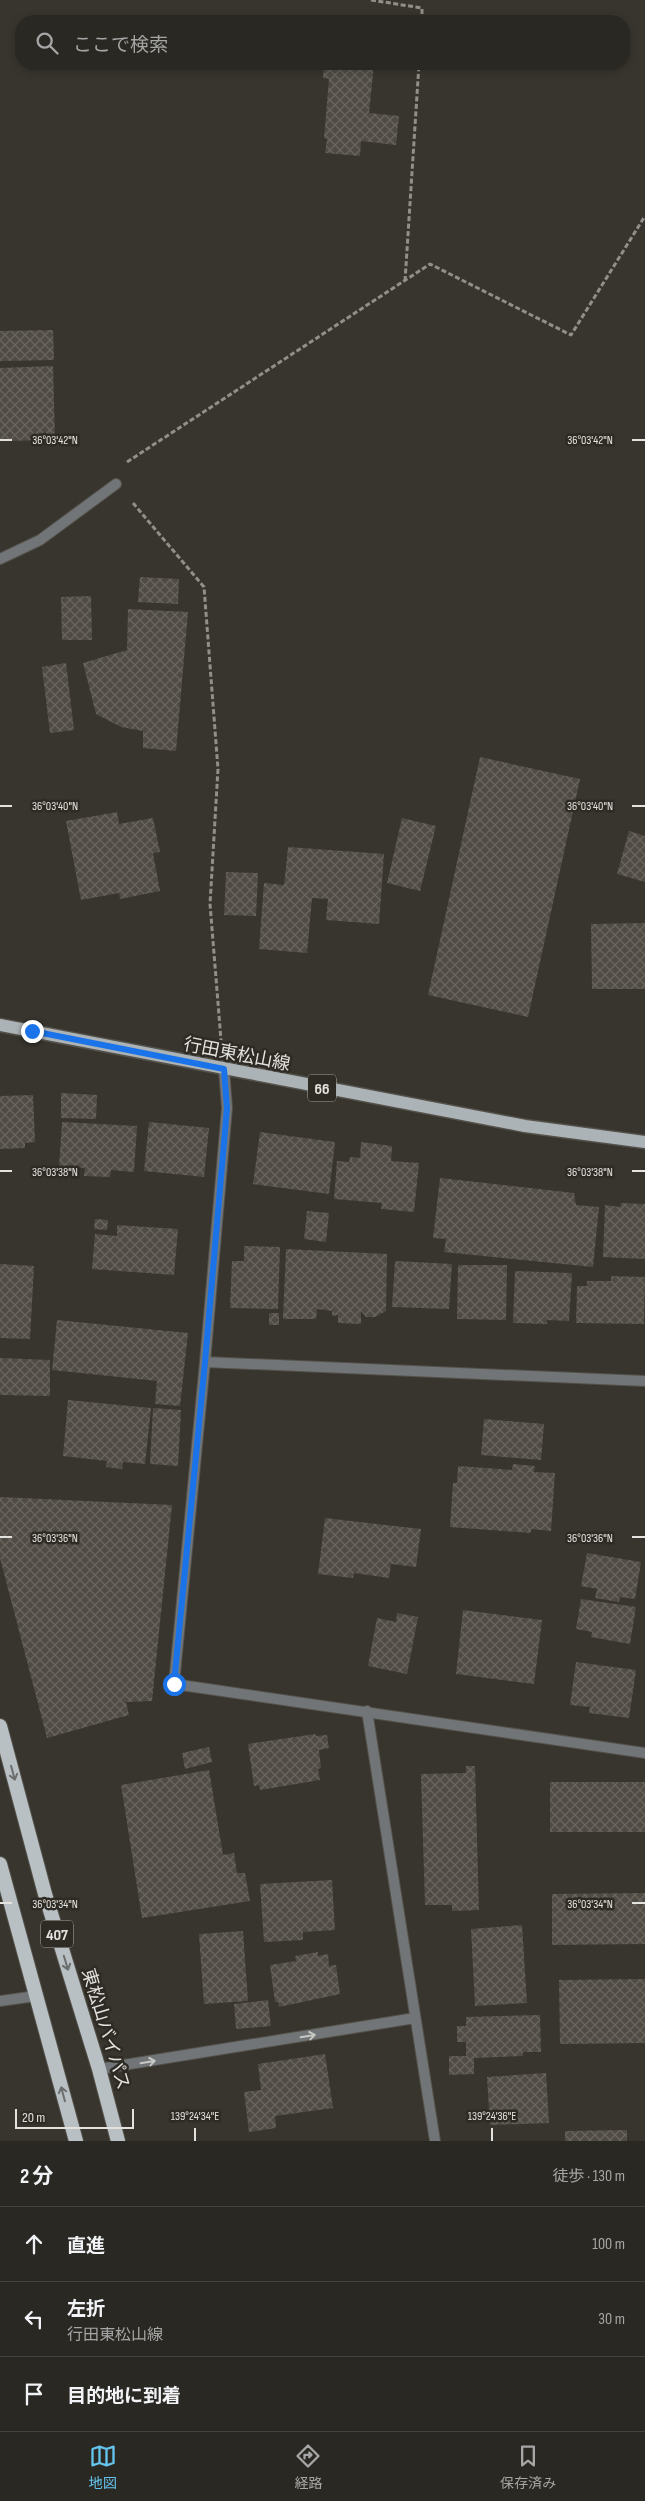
<!DOCTYPE html>
<html lang="ja">
<meta charset="utf-8">
<style>
body{margin:0;font-family:"Sofia Sans Condensed","Noto Sans JP",sans-serif;background:#36342f;color:#f1f3f6}
.scale{position:absolute;left:15px;bottom:12px;width:119px;box-sizing:border-box;padding-left:5px;border:2px solid #e4e2de;border-top:0;font-size:14px;line-height:18px;white-space:nowrap;color:#e4e2de;-webkit-text-stroke:4px #2e2b25;paint-order:stroke}
.stop{position:absolute;width:15px;height:15px;margin:-11px;border:4px solid #1a73e8;border-radius:50%;background:#fff}
.stop.end{background:#1a73e8;border-color:#fff;box-shadow:0 1px 5px #0008}
.list{margin:0;padding:0;list-style:none}
h2{display:flex;justify-content:space-between;align-items:center;height:65px;margin:0;padding:0 20px;font-size:21px}
h2 small{font-size:16px;font-weight:400;color:#a5a6a5}
.list li{display:grid;grid-template-columns:32px 1fr auto;gap:15px;align-items:center;box-sizing:border-box;height:75px;padding:0 20px;border-top:1px solid #464440}
.list b{display:block;font-size:19px;white-space:nowrap}
.list p{margin:0;font-size:16px;white-space:nowrap;color:#a5a6a5}
.list em{font-size:16px;font-style:normal;color:#a5a6a5}
.icon{flex:none;width:28px;height:28px;fill:none;stroke:currentColor;stroke-width:2;stroke-linecap:round;stroke-linejoin:round}
.map{position:relative;flex:none;width:645px;height:2141px;overflow:hidden}
.search{position:absolute;background:#2a2822;box-shadow:0 2px 8px #0003;left:15px;right:15px;top:15px;height:55px;display:flex;align-items:center;gap:12px;box-sizing:border-box;padding:0 18px;border-radius:20px;color:#a5a6a5;font-size:19px}
.sheet{height:290px;background:#2a2822}
nav{display:flex;justify-content:space-around;align-items:center;box-sizing:border-box;height:70px;border-top:1px solid #464440;background:#2a2822;font-size:14px;color:#a5a6a5}
nav a{display:grid;justify-items:center;gap:2px}
nav .on{color:#65c5ee}
.map>svg:first-child{display:block}
.building{fill:url(#building-cross-hatch)}
.lines{fill:none;stroke-linecap:round;stroke-linejoin:round}
.service-casing{stroke:#54514a;stroke-width:12}
.minor-casing{stroke:#54514a;stroke-width:12}
.primary-casing{stroke:#54514a;stroke-width:15}
.trunk-casing{stroke:#54514a;stroke-width:16}
.path{stroke:#928f8a;stroke-width:3;stroke-dasharray:5 2.5;stroke-linecap:butt}
.service{stroke:#717577;stroke-width:10}
.minor{stroke:#717577;stroke-width:10}
.primary{stroke:#acb3b7;stroke-width:12}
.trunk{stroke:#b8c0c4;stroke-width:14}
.oneway{stroke:#6c6e6d}
.oneway2{stroke:#c7c7c4}
.route{stroke:#1a73e8;stroke-width:6}
.ticks{fill:none;stroke:#e4e2de;stroke-width:2}
.labels{text-anchor:middle;stroke-width:5;stroke-linejoin:round;paint-order:stroke}
.shield{fill:#2e2b25;stroke:#adaba6;stroke-width:1}
.shield-label{font-size:16px;font-weight:bold;fill:#e4e2de}
.street-label{font-size:18px;fill:#e4e2de;stroke:#2e2b25}
.ticks-label{font-size:12px;text-anchor:middle;fill:#e4e2de;stroke:#2e2b25;stroke-width:5;stroke-linejoin:round;paint-order:stroke}
</style>
<div class="map">
<svg width="645" height="2141" viewBox="0 0 645 2141">
<defs>
<pattern id="building-cross-hatch" width="8" height="8" patternUnits="userSpaceOnUse" patternTransform="scale(1.25)"><rect width="8" height="8" fill="#504c45"/><path d="M0 0l8 8M0 8l8-8" fill="none" stroke="#69665f"/></pattern>
</defs>
<rect width="100%" height="100%" fill="#38352e"/>
<g class="building">
<path d="M324,64h50l-5,49 30,3 -3,29 -35,-4 -1,15 -35,-3 2,-14 -3,-1 5,-59 -6,-1z"/>
<path d="M53,330l1,30 -54,1v-30z"/>
<path d="M53,366l2,74 -55,1v-73z"/>
<path d="M140,577l39,2 -1,25 -40,-2z"/>
<path d="M91,596l1,44h-30l-1,-43z"/>
<path d="M128,609l60,3 -12,139 -33,-3v-17l-22,-4 -25,-13 -13,-51 44,-13z"/>
<path d="M66,663l8,67 -24,3 -8,-66z"/>
<path d="M480,757l100,22 -52,238 -100,-22z"/>
<path d="M117,812l2,12 34,-6 7,34 -7,1 7,38 -40,8 -1,-6 -38,7 -15,-79z"/>
<path d="M402,818l34,8 -16,65 -33,-8z"/>
<path d="M629,831l16,5v46l-28,-8z"/>
<path d="M288,847l96,7 -5,70 -53,-4 2,-21 -16,-1 -5,55 -48,-4 5,-66 20,2z"/>
<path d="M226,872l32,1 -2,43 -32,-1z"/>
<path d="M645,923v66h-53l-1,-65z"/>
<path d="M61,1093l36,2 -1,24 -35,-1z"/>
<path d="M33,1095l2,47 -10,1v5l-25,1v-53z"/>
<path d="M62,1122l75,4 -3,46 -23,-2 -1,7 -26,-1 1,-8 -26,-1z"/>
<path d="M149,1122l60,6 -5,49 -60,-6z"/>
<path d="M260,1132l75,10 -6,52 -76,-10z"/>
<path d="M361,1142l31,4 -1,15 28,2 -5,49 -33,-3 1,-6 -48,-4 3,-38 12,1 1,-5 10,1z"/>
<path d="M440,1178l134,15 2,12 23,2 -6,60 -149,-15 2,-13 -13,-1z"/>
<path d="M621,1203l24,1v55l-42,-2 2,-52 15,2z"/>
<path d="M307,1211l22,2 -3,29 -22,-3z"/>
<path d="M95,1219l13,1 -1,10 -13,-1z"/>
<path d="M117,1225l61,4 -4,46 -82,-6 3,-35 22,2z"/>
<path d="M244,1246l36,1 -2,62 -48,-1 2,-47h12z"/>
<path d="M286,1249l101,5 -1,57 -11,6h-9l-5,-6v13l-23,-1v-8l-6,1v-5l-15,-2 -1,10h-33z"/>
<path d="M395,1261l57,3 -3,45 -57,-2z"/>
<path d="M0,1264l34,2 -4,73 -30,-1z"/>
<path d="M458,1265h49l-1,55 -49,-1z"/>
<path d="M515,1271l57,2 -3,48 -22,-1v4l-34,-1z"/>
<path d="M611,1276l34,1 -1,47 -68,-1 1,-37h10v-5h24z"/>
<rect x="269" y="1313" width="10" height="12"/>
<path d="M57,1320l131,13 -8,73 -25,-2 2,-23 -105,-11z"/>
<path d="M0,1358l50,2v36l-50,-1z"/>
<path d="M68,1400l83,8 -6,56 -22,-2 -1,7 -16,-2 1,-6 -44,-5z"/>
<path d="M153,1408l28,2 -3,56 -28,-2z"/>
<path d="M484,1419l60,5 -3,36 -60,-5z"/>
<path d="M513,1464l22,2 -1,6 21,1 -4,58 -20,-2v4l-81,-6 3,-44h4l1,-17 54,4z"/>
<path d="M0,1497l172,8 -20,196 -26,1 3,13 -82,23 -47,-180z"/>
<path d="M325,1518l96,11 -5,38 -25,-3 -2,14 -35,-5 -1,5 -35,-4z"/>
<path d="M587,1553l54,9 -6,37 -15,-2 -1,5 -24,-4 2,-9 -16,-3z"/>
<path d="M581,1599l55,8 -6,37 -39,-7 1,-5 -16,-3z"/>
<path d="M463,1610l79,10 -8,64 -78,-10z"/>
<path d="M397,1613l21,4 -11,57 -39,-8 9,-48 19,4z"/>
<path d="M576,1662l60,8 -7,48 -40,-5 1,-6 -20,-2z"/>
<path d="M315,1734l1,2 11,-1 2,13 -10,2 2,18 -3,1 2,11 -60,10 -1,-5 -5,1 -6,-42z"/>
<path d="M209,1747l3,15 -27,7 -3,-16z"/>
<path d="M466,1766h9l4,144 -27,1v-6h-27l-4,-131 45,-1z"/>
<path d="M209,1770l14,85 11,-2 3,20h8l5,28 -108,17 -21,-133z"/>
<rect x="550" y="1782" width="95" height="50"/>
<path d="M332,1880l3,50 -32,2v8l-39,2 -4,-58z"/>
<path d="M645,1893v51l-93,1v-51z"/>
<path d="M522,1925l5,78 -52,3 -4,-77z"/>
<path d="M243,1931l5,70 -44,3 -5,-70z"/>
<path d="M318,1952v4l10,-2 1,12 7,-1 4,29 -61,13 -1,-5h-3l-5,-37 26,-4 -1,-5z"/>
<path d="M645,1979v64l-85,1 -1,-64z"/>
<path d="M268,2000l3,26 -35,3 -2,-25z"/>
<path d="M540,2015l1,37h-18v4l-49,2v16l-25,1v-19h17v-14h-9v-16h9v-9z"/>
<path d="M325,2054l8,54 -58,8 1,12 -27,4 -5,-40 17,-2 -3,-26z"/>
<path d="M546,2073l3,50 -59,2 -3,-48z"/>
<path d="M627,2130v11h-62v-10z"/>
</g>
<g class="lines">
<g class="service-casing">
<path id="service" d="M0,559l40,-19 76,-56"/>
</g>
<g class="minor-casing">
<g id="minor">
<path d="M224,1069l3,39 -22,254 -31,322 471,69"/>
<path d="M205,1362l440,19"/>
<path d="M367,1711l68,430"/>
<path d="M0,2001l36,-5"/>
<path d="M99,2069l316,-51"/>
</g>
</g>
<g class="primary-casing">
<path id="primary" d="M0,1025l525,101 120,16"/>
</g>
<g class="trunk-casing">
<g id="trunk">
<path d="M0,1726l45,168 54,175 19,72"/>
<path d="M0,1864l76,277"/>
</g>
</g>
<g class="path">
<path d="M371,0l51,8v13"/>
<path d="M405,281l14,-217"/>
<path d="M127,462l303,-198 141,71 74,-119"/>
<path d="M133,503l71,84 14,182 -8,135 11,136"/>
</g>
<use href="#service" class="service"/>
<use href="#minor" class="minor"/>
<use href="#primary" class="primary"/>
<use href="#trunk" class="trunk"/>
</g>
<defs><path id="oneway-shaft" d="M-6 0H5M1.5-3L5.5 0L1.5 3" fill="none" stroke-width="1.6" stroke-linecap="round" stroke-linejoin="round" transform="scale(1.25)"/></defs>
<g class="oneway">
<use href="#oneway-shaft" transform="translate(13 1773) rotate(75)"/>
<use href="#oneway-shaft" transform="translate(66 1963) rotate(73)"/>
<use href="#oneway-shaft" transform="translate(63 2094) rotate(-105)"/>
</g>
<g class="oneway2">
<use href="#oneway-shaft" transform="translate(308 2036) rotate(-9)"/>
<use href="#oneway-shaft" transform="translate(148 2062) rotate(-9)"/>
</g>
<g class="lines">
<path class="route" d="M32,1031l192,38 3,39 -22,254 -31,322"/>
</g>
<path class="ticks" d="M0,440h12M632,440h13M0,806h12M632,806h13M0,1171h12M632,1171h13M0,1537h12M632,1537h13M0,1903h12M632,1903h13M195,2128v13M492,2128v13"/>
<g class="labels">
<g class="shield">
<rect x="308" y="1074.5" width="28" height="27" rx="4"/>
<rect x="41" y="1920.5" width="32" height="27" rx="4"/>
</g>
<g class="shield-label">
<text x="322" y="1094">66</text>
<text x="57" y="1940">407</text>
</g>
<g class="street-label">
<text transform="translate(237 1054) rotate(11)" y="6">行田東松山線</text>
<text transform="translate(106 2029) rotate(73)" y="6">東松山バイパス</text>
</g>
</g>
<g class="ticks-label">
<text x="55" y="444">36°03'42"N</text>
<text x="590" y="444">36°03'42"N</text>
<text x="55" y="810">36°03'40"N</text>
<text x="590" y="810">36°03'40"N</text>
<text x="55" y="1176">36°03'38"N</text>
<text x="590" y="1176">36°03'38"N</text>
<text x="55" y="1542">36°03'36"N</text>
<text x="590" y="1542">36°03'36"N</text>
<text x="55" y="1908">36°03'34"N</text>
<text x="590" y="1908">36°03'34"N</text>
<text x="195" y="2120">139°24'34"E</text>
<text x="492" y="2120">139°24'36"E</text>
</g>
</svg>
<div class="scale">20 m</div>
<div class="stop" style="left:174px;top:1684px"></div>
<div class="stop end" style="left:32px;top:1031px"></div>
<div class="search"><svg class="icon" aria-label="search" viewBox="0 0 24 24"><circle cx="10" cy="10" r="6"/><path d="M15 15l6 6"/></svg>ここで検索</div>
</div>
<section class="sheet">
<h2>2 分<small>徒歩 · 130 m</small></h2>
<ul class="list">
<li><svg class="icon" aria-label="ahead" viewBox="0 0 24 24"><path d="M12 20V5M6 11l6-6 6 6"/></svg><div><b>直進</b></div><em>100 m</em></li>
<li><svg class="icon" aria-label="left" viewBox="0 0 24 24"><path d="M17 20v-9H6M10 6l-5 5 5 5"/></svg><div><b>左折</b><p>行田東松山線</p></div><em>30 m</em></li>
<li><svg class="icon" aria-label="arrive" viewBox="0 0 24 24"><path d="M6 21V4h12l-3 4 3 4H6"/></svg><div><b>目的地に到着</b></div></li>
</ul>
</section>
<nav>
<a class="on"><svg class="icon" aria-label="map" viewBox="0 0 24 24"><path d="M3 6l6-2 6 2 6-2v14l-6 2-6-2-6 2zM9 4v14M15 6v14"/></svg>地図</a>
<a><svg class="icon" aria-label="directions" viewBox="0 0 24 24"><path d="M12 3l9 9-9 9-9-9zM9 14v-3h6M13 9l2 2-2 2"/></svg>経路</a>
<a><svg class="icon" aria-label="saved" viewBox="0 0 24 24"><path d="M7 4h10v16l-5-4-5 4z"/></svg>保存済み</a>
</nav>
